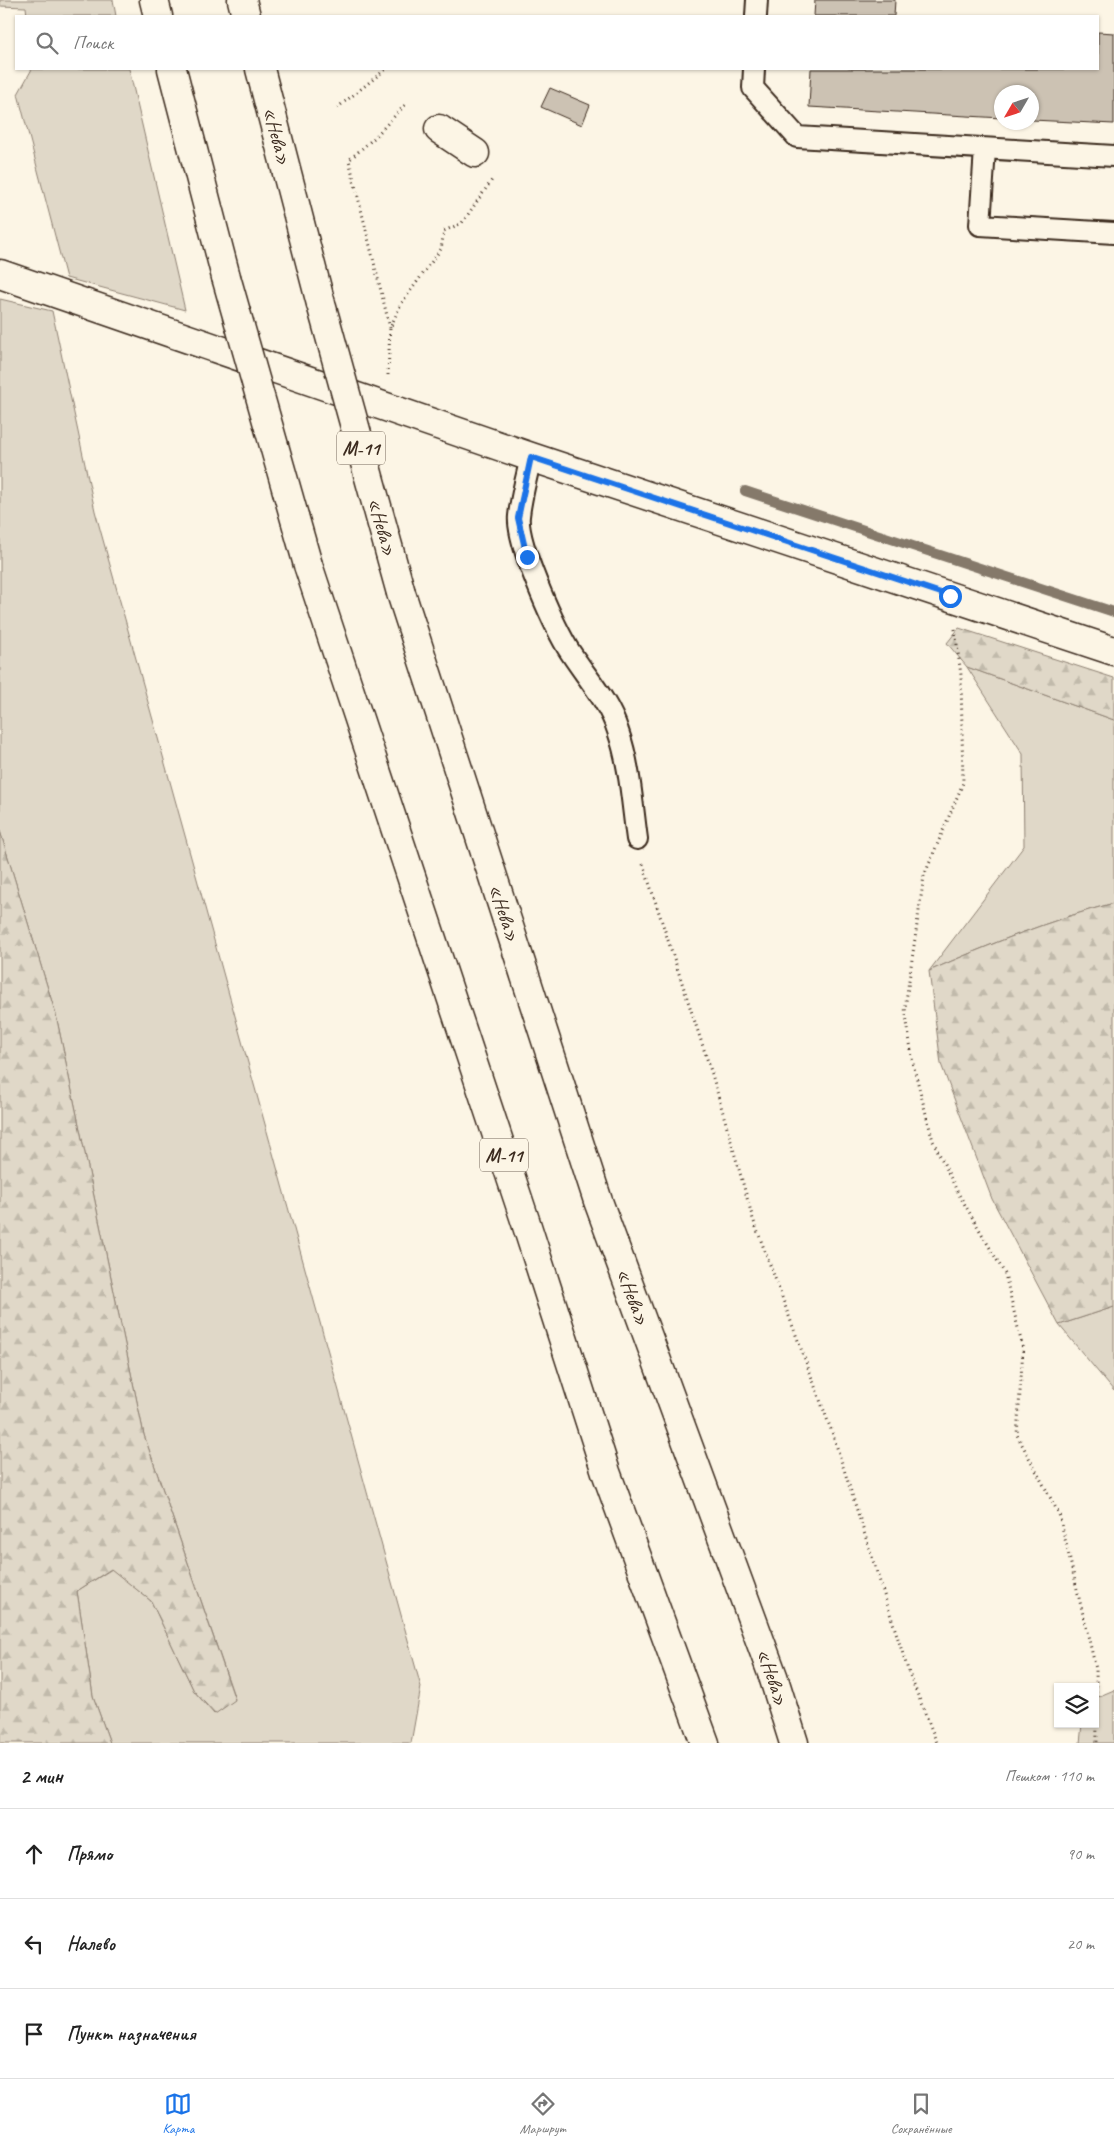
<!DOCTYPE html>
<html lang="ru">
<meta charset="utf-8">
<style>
body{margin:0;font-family:Caveat,sans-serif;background:#f2f2f2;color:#222}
.controls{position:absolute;right:15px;bottom:15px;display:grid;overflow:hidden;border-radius:0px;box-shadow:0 1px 4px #0004}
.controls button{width:45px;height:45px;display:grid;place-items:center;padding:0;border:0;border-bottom:1px solid #e0e0e0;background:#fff;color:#222;font:25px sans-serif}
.compass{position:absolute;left:994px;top:85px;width:45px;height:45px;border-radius:50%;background:#fff;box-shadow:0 1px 4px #0004;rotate:231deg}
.stop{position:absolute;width:15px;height:15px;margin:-11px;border:4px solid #1a73e8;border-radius:50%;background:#fff}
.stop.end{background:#1a73e8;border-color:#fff;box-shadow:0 1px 5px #0008}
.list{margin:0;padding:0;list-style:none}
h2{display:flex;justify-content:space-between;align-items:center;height:65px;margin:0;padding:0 20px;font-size:21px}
h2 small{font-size:16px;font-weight:400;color:#767676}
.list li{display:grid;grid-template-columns:32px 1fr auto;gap:15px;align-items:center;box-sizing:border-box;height:90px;padding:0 20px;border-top:1px solid #e0e0e0}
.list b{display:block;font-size:19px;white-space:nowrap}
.list em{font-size:16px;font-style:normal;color:#767676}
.icon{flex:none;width:28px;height:28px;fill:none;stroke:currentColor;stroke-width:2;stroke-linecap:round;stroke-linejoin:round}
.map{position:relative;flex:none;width:1114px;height:1743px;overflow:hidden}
.search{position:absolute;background:#fff;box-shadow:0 1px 4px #0004;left:15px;right:15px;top:15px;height:55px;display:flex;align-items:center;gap:12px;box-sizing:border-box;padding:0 18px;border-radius:0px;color:#767676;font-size:19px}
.sheet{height:335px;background:#fff}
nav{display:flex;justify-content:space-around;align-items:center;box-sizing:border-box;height:70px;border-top:1px solid #e0e0e0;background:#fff;font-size:14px;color:#767676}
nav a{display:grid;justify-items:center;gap:2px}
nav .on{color:#1a73e8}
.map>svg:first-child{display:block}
.green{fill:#e0d8c8;stroke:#8e8173}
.forest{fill:url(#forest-firs);stroke:#8e8173}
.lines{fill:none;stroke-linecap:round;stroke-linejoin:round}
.stream{stroke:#85796b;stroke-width:10}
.building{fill:#ccc2b3;stroke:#3b2a1e}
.lane-casing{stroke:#3b2a1e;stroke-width:24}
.street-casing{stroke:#3b2a1e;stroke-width:31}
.highway-casing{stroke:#3b2a1e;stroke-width:31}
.path{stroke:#3b2a1e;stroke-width:3;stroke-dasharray:1 4;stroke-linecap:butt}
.lane{stroke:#fcf5e5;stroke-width:20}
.street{stroke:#fcf5e5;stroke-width:28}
.highway{stroke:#fcf5e5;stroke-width:28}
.highway-bridge-casing{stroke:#3b2a1e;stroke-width:31;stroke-linecap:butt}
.highway-bridge{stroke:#fcf5e5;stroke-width:28}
.route{stroke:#1a73e8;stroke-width:6}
.labels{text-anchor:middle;stroke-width:4;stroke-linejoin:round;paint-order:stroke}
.shield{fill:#fcf5e5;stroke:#75675a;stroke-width:1}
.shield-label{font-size:19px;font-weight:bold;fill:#3b2a1e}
.street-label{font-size:20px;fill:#3b2a1e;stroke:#fcf5e5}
</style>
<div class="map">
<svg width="1114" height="1743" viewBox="0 0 1114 1743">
<defs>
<pattern id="forest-firs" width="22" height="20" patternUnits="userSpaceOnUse" patternTransform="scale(1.25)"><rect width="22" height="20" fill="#e0d8c8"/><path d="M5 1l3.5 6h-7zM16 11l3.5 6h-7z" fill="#c1baab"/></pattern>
</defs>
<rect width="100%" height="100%" fill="#fcf5e5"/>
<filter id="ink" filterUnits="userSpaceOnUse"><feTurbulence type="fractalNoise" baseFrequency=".02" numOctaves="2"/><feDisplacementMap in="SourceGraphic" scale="10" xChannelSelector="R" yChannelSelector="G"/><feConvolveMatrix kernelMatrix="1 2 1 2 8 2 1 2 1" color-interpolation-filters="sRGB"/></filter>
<g filter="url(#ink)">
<g class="green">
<path d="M0,0h113l3,16h-89l-1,-9 -26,-1z"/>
<path d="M32,69h97l56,241 -119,-32 -48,-184z"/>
<path d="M0,299l52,12 43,200 326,1176 -10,56h-301l-17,-47 -16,-105 35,-22 39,32 43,90 20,23 21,-15 -91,-264 -88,-420 -56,-184z"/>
<path d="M967,667l147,53v183c-64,17 -124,41 -185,68l95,-125 -1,-92z"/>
<path d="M1114,1307v84l-55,-66z"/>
<path d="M1114,1690v53h-34l2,-19h13v-26z"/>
</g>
<g class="forest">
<path d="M959,628l155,50v42l-147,-53 -20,-24z"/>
<path d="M0,831l56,184 88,420 91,265 -20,14 -21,-23 -43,-90 -40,-32 -34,22 16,105 17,47h-110z"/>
<path d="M1114,903v404l-55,18 -67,-126 -51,-135 -12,-93c61,-27 121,-51 185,-68z"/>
</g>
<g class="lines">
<path class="stream" d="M745,491l369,121"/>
</g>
<g class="building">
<path d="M815,0h80l-1,16h-80z"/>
<path d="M1098,32l16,1v91l-82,-4v-28h-30v26l-193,-11 2,-38h287z"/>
<path d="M550,88l40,17 -8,20 -41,-18z"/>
</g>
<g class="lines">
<g class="lane-casing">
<g id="lane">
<path d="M756,16l1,-16"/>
<path d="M754,69l-1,19 44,49 317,19"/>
<path d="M985,149l-5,76 134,8"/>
<path d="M531,457c-4,19 -10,39 -12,59 -3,26 34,107 48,131 17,28 41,52 51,84 12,34 14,72 19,108"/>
</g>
</g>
<g class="street-casing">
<g id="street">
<path d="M439,129l36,24"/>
<path d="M0,274l531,183 583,194"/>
</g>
</g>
<g class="highway-casing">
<g id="highway">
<path d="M154,0l4,16"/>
<path d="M242,0l4,16"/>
<path d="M172,69l54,208"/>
<path id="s1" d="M260,69l61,235"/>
<path d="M308,565l217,655 81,252 99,271"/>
<path id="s2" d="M401,593l197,608 175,475 21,67"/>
</g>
</g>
<g class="path">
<path d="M337,108l49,-39"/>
<path d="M390,328l-41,-168 25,-22 31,-33"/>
<path d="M388,375l2,-47 11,-24 40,-55 3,-18 18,-8 30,-43"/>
<path d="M955,629l6,46 2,108 -39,93 -19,132 8,56 20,77 24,50 48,83 18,75 -6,86 42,79 37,155 1,74"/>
<path d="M643,864l69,210 41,145 80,216 76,238 28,70"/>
</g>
<use href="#lane" class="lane"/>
<use href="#street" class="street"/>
<use href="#highway" class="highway"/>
<g class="highway-bridge-casing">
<g id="highway-bridge">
<path d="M226,277l82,288"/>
<path id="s3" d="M321,304l80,289"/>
</g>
</g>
<use href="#highway-bridge" class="highway-bridge"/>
</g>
</g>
<g class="lines" filter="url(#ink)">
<path class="route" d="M527,557l-9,-39 13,-61 419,139"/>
</g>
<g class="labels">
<g class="shield">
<rect x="337" y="431.5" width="48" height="33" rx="4"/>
<rect x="480" y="1138.5" width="48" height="33" rx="4"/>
</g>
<g class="shield-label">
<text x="361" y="455">М-11</text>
<text x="504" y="1162">М-11</text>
</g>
<g class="street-label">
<text dy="7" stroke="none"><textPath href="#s1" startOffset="69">«Нева»</textPath></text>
<text dy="7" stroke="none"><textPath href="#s3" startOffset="231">«Нева»</textPath></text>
<text dy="7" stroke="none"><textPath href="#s2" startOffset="336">«Нева»</textPath></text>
<text dy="7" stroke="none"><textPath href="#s2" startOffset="741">«Нева»</textPath></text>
<text dy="7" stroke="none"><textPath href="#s2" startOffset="1146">«Нева»</textPath></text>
</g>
</g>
</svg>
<div class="controls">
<button><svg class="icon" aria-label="layers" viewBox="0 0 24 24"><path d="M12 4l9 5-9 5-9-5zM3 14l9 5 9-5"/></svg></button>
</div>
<svg class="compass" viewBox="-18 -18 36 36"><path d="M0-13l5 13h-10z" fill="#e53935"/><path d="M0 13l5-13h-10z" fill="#767676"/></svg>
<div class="stop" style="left:950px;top:596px"></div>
<div class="stop end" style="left:527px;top:557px"></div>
<div class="search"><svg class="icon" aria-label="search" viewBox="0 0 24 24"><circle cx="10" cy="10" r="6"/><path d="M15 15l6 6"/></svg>Поиск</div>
</div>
<section class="sheet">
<h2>2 мин<small>Пешком · 110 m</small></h2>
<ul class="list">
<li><svg class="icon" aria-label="ahead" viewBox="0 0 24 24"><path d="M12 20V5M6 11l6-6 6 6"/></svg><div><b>Прямо</b></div><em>90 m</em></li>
<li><svg class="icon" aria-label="left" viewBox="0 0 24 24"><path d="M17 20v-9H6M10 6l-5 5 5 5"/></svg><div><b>Налево</b></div><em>20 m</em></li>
<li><svg class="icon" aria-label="arrive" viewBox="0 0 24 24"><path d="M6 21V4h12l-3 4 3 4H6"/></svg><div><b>Пункт назначения</b></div></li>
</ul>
</section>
<nav>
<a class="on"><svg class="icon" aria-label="map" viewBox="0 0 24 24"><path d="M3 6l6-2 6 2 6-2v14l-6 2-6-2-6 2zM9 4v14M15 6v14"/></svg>Карта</a>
<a><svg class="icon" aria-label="directions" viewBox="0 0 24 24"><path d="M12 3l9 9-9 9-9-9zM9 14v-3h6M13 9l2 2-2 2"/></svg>Маршрут</a>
<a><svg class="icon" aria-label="saved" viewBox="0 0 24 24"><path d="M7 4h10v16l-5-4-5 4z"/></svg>Сохранённые</a>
</nav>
